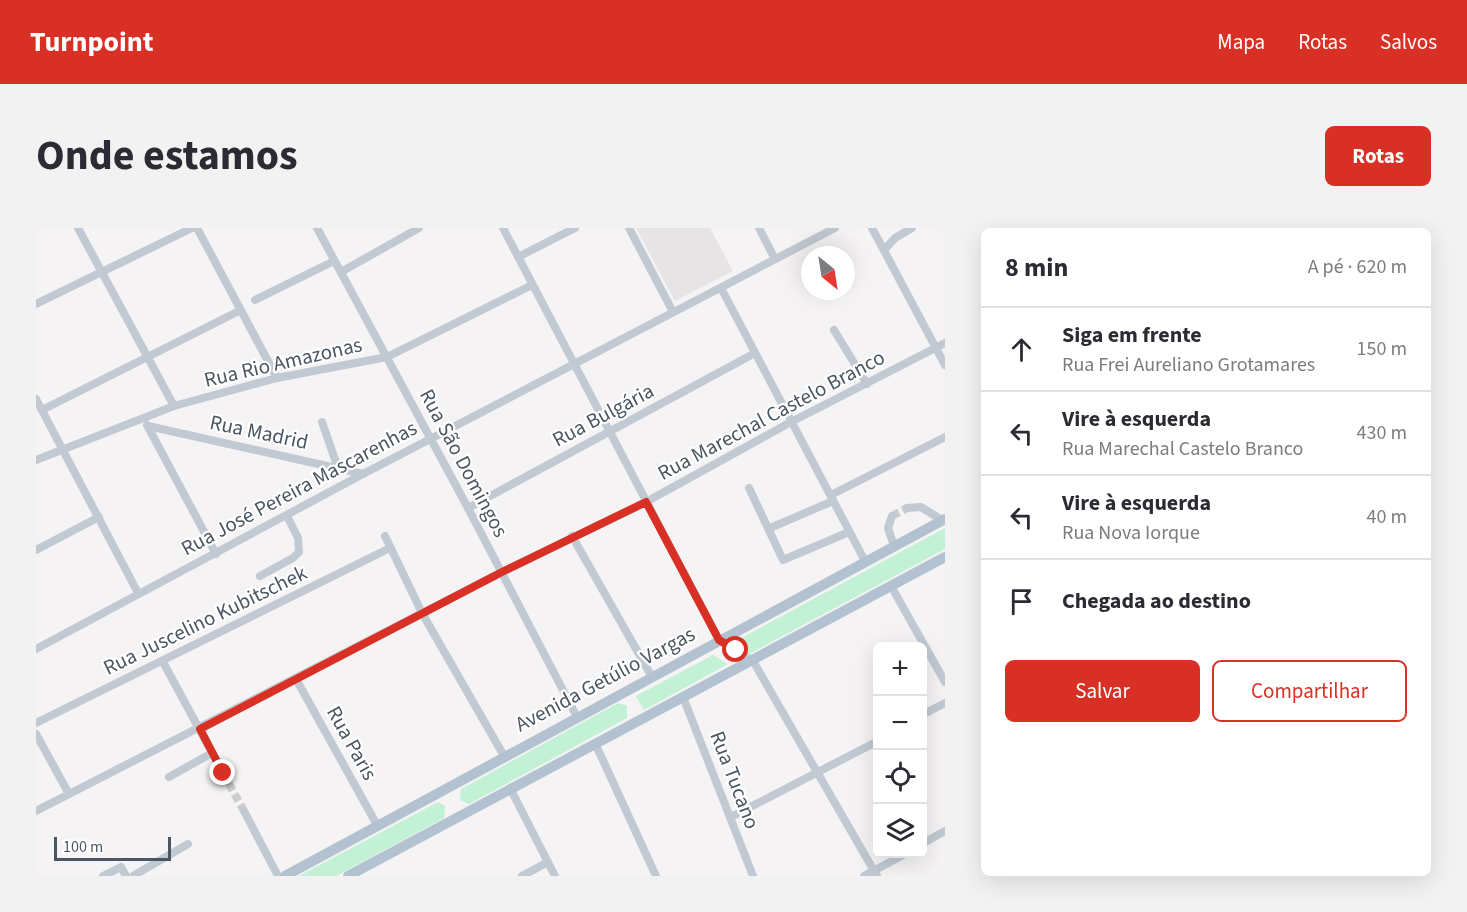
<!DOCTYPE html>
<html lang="pt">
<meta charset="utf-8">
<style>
body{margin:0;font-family:"Source Sans 3",sans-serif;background:#f2f2f3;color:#2b2b33}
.controls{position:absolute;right:18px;bottom:18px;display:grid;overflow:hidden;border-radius:9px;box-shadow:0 6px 24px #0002}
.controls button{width:54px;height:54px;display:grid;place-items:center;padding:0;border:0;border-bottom:2px solid #e1e1e2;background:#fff;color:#2b2b33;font:30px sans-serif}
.compass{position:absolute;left:765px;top:18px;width:54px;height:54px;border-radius:50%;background:#fff;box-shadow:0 6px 24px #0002;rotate:150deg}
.scale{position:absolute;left:18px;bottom:15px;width:117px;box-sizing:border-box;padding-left:6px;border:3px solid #4a5661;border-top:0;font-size:16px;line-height:21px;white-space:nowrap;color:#4a5661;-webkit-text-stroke:4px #fff;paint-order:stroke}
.stop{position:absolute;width:18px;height:18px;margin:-14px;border:4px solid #d93025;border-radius:50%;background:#fff}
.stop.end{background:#d93025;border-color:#fff;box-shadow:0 2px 6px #0008}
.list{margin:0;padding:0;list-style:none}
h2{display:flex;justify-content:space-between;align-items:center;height:78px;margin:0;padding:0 24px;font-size:26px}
h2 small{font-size:20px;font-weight:400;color:#7c7c81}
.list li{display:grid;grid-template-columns:39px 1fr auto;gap:18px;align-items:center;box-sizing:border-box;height:84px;padding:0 24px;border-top:2px solid #e1e1e2}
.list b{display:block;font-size:22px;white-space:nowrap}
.list p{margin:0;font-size:20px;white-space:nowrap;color:#7c7c81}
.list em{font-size:20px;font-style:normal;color:#7c7c81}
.actions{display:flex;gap:12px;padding:18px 24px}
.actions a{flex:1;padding:14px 0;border:2px solid #d93025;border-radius:9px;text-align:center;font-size:21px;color:#d93025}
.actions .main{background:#d93025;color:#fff}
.icon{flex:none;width:33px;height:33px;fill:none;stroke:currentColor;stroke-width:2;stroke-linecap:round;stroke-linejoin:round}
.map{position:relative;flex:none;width:909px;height:648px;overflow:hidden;border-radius:9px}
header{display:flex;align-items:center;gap:36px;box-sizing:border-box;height:84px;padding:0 30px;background:#d93025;color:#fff}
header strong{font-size:28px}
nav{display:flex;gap:33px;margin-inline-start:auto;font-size:21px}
.intro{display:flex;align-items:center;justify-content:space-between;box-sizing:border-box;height:144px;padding:0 36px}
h1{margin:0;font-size:42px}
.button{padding:15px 27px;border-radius:9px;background:#d93025;color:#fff;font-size:21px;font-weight:700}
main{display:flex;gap:36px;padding:0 36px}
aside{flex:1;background:#fff;border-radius:9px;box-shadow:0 6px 24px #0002}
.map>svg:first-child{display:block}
.education{fill:#e6e4e5}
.green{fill:#c3f1d5}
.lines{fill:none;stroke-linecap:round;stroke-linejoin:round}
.minor-tunnel{stroke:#caccce;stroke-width:8;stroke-dasharray:8 4;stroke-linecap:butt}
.minor{stroke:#c1cad2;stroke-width:8}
.major{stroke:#b3c2d1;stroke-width:10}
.route{stroke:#d93025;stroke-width:8}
.labels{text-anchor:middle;stroke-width:4.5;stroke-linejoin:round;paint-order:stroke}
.street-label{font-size:21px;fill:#4a5661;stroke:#fff}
</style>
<header>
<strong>Turnpoint</strong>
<nav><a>Mapa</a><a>Rotas</a><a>Salvos</a></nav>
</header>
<div class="intro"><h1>Onde estamos</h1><a class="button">Rotas</a></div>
<main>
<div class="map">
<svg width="909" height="648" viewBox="0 0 909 648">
<rect width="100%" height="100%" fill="#f5f3f3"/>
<path class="education" d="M600,0h74l23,43 -58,30z"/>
<g class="green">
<path d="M909,300v21l-196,105 -17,-11z"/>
<path d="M677,427l15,9 -84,46 -8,-14z"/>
<path d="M582,475l9,3v12l-158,86 -9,-4 1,-11z"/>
<path d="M402,574l7,4 -1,12 -108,58h-37z"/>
</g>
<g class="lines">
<g class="minor-tunnel">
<path d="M856,288l15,-8"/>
<path d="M187,545l21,38"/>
</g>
<g class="minor">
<path d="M42,0l96,178"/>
<path d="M161,0l80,150"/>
<path d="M281,0l151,280 109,209"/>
<path d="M467,0l216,412 34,21 124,215"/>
<path d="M593,0l44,84"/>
<path d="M723,0l16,31"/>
<path d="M836,0l73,137"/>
<path d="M848,22l11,-12 17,-10"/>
<path d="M482,29l57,-29"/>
<path d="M305,44l78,-44"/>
<path d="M685,60l144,273"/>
<path d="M219,72l79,-39"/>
<path d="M0,76l156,-76"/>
<path d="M798,102l33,54"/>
<path d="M0,171l102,194"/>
<path d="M6,182l197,-99"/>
<path d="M286,194l16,46"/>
<path d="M111,197l69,129"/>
<path d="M112,198l215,48"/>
<path d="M0,232l138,-54 103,-28 110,-21 145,-72"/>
<path d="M713,260l34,72 66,-28"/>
<path d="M795,267l114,-58"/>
<path d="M432,280l287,-155"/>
<path d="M871,280l14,-1 21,13"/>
<path d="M856,288l-4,12 6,18"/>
<path d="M734,300l63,-27"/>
<path d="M349,308l37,77 82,143"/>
<path d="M536,308l80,141"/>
<path d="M0,322l63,-33"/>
<path d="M224,348l33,-18 6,-6 -1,-14 -11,-22"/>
<path d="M855,358l54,96"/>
<path d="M0,421l327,-175 472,-246"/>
<path d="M127,434l60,111"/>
<path d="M260,451l81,146"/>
<path d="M647,469l70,179"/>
<path d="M886,487l23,-12"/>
<path d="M0,495l354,-175"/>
<path d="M0,506l33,60"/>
<path d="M559,515l61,133"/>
<path d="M133,549l43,-24"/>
<path d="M474,560l45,88"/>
<path d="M0,583l466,-239 144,-70 145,-80 154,-79"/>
<path d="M208,583l34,65"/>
<path d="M695,589l147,-76"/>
<path d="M886,616l23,-13"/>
<path d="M67,648l18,-9 5,9"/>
<path d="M97,648l55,-32"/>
<path d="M486,648l26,-14"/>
<path d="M828,648l41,-22"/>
</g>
<g class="major">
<path d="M249,648l660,-357"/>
<path d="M312,648l597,-319"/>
</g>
</g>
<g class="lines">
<path class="route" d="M187,545l-23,-44 302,-157 144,-70 73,138 17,10"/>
</g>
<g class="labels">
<g class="street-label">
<text transform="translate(247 134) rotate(-13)" y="7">Rua Rio Amazonas</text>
<text transform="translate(567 187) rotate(-28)" y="7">Rua Bulgária</text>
<text transform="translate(735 187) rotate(-28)" y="7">Rua Marechal Castelo Branco</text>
<text transform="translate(223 204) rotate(12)" y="7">Rua Madrid</text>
<text transform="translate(428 235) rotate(62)" y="7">Rua São Domingos</text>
<text transform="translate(263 260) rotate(-28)" y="7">Rua José Pereira Mascarenhas</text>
<text transform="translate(169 392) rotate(-26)" y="7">Rua Juscelino Kubitschek</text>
<text transform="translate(569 451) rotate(-28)" y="7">Avenida Getúlio Vargas</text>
<text transform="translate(316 515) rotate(61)" y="7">Rua Paris</text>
<text transform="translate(699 552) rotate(69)" y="7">Rua Tucano</text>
</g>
</g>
</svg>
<div class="controls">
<button>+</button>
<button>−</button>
<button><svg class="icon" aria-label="locate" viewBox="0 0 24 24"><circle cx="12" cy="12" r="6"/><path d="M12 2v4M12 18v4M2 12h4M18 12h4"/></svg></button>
<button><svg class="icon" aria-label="layers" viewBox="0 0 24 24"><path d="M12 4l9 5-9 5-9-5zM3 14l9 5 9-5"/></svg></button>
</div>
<svg class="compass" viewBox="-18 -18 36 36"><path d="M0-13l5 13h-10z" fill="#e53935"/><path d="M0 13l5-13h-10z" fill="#7c7c81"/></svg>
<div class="scale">100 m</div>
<div class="stop" style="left:700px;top:422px"></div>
<div class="stop end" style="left:187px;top:545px"></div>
</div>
<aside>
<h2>8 min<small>A pé · 620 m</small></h2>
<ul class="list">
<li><svg class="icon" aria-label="ahead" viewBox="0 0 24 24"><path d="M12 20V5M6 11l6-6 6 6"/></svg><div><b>Siga em frente</b><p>Rua Frei Aureliano Grotamares</p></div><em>150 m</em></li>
<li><svg class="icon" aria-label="left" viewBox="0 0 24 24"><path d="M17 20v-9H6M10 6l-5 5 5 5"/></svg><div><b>Vire à esquerda</b><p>Rua Marechal Castelo Branco</p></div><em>430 m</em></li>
<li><svg class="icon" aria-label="left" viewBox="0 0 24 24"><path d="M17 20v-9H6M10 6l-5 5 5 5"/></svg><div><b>Vire à esquerda</b><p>Rua Nova Iorque</p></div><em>40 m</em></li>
<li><svg class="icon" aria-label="arrive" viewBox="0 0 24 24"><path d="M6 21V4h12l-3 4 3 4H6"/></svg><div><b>Chegada ao destino</b></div></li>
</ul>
<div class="actions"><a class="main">Salvar</a><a>Compartilhar</a></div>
</aside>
</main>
